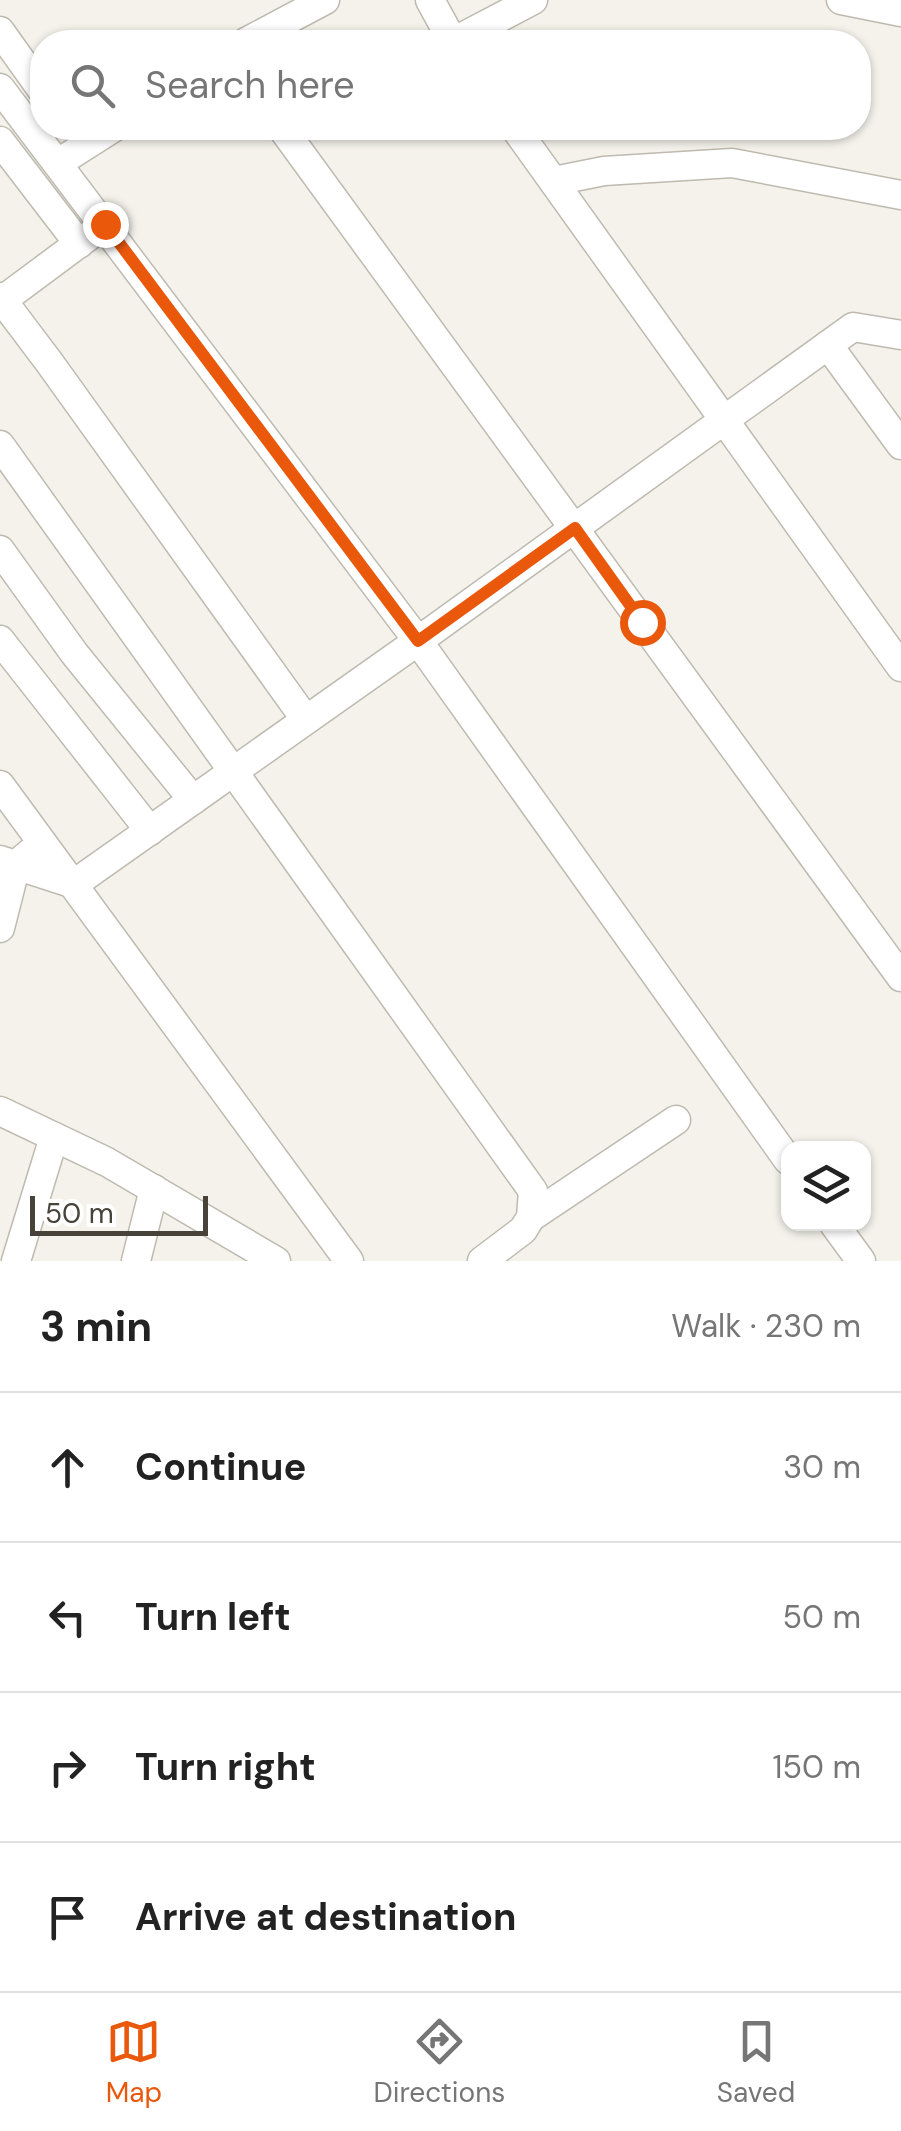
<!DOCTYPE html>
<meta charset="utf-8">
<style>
body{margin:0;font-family:"DM Sans",sans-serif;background:#f6f6f6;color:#222}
.controls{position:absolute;right:30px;bottom:30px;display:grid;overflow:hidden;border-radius:20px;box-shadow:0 2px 8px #0004}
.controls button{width:90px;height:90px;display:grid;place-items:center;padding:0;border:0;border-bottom:2px solid #e0e0e0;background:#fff;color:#222;font:50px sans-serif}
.scale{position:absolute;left:30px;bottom:25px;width:178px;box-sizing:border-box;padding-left:10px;border:5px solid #47433a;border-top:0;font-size:28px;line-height:35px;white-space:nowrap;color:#47433a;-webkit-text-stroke:8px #fff;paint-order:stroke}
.stop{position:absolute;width:30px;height:30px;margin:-22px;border:8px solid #ea580c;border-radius:50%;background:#fff}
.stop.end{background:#ea580c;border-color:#fff;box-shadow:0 2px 10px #0008}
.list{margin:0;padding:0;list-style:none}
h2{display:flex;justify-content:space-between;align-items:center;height:130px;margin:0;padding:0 40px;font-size:42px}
h2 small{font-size:32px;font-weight:400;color:#767676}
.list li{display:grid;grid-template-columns:65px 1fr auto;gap:30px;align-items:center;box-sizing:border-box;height:150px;padding:0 40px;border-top:2px solid #e0e0e0}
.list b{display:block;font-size:38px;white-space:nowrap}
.list em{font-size:32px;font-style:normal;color:#767676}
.icon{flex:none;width:55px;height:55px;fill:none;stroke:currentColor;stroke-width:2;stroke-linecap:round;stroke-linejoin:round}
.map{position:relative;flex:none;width:901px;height:1261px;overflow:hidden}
.search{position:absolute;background:#fff;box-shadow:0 2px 8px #0004;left:30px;right:30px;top:30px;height:110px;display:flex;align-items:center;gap:25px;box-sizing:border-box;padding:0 35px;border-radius:40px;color:#767676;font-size:38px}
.sheet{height:730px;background:#fff}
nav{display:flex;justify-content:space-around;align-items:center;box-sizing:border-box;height:140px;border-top:2px solid #e0e0e0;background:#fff;font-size:28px;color:#767676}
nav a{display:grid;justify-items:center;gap:5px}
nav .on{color:#ea580c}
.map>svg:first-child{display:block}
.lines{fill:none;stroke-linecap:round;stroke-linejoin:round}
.minor-casing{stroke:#bebaaf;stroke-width:31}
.minor{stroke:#fff;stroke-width:28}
.route{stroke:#ea580c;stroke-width:12}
</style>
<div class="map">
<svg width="901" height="1261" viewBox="0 0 901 1261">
<rect width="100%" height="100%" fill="#f4f2eb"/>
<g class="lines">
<g class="minor-casing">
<g id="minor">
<path d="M430,0l23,42"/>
<path d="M841,0l60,12"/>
<path d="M0,31l42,59"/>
<path d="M246,42l79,-42"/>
<path d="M453,42l80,-42"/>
<path d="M0,88l418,553 370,519"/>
<path d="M282,128l619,849"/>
<path d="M515,128l386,539"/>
<path d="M0,141l79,103"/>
<path d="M58,163l55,-35"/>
<path d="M554,181l50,-10 128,-8 169,32"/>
<path d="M0,297l49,65 257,358"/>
<path d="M0,302l105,-78"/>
<path d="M828,345l73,100"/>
<path d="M0,445l533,746 -2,26 -8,13 -41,31"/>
<path d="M0,550l74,103 119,147"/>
<path d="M0,640l150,191"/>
<path d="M0,785l349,476"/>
<path d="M0,860l74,24 344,-243 435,-314 48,8"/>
<path d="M0,928l16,-63 14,-12"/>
<path d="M0,1111l107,51 169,99"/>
<path d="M531,1217l145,-97"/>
<path d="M834,1224l27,37"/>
<path d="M16,1261l38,-124"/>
<path d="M136,1261l18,-72"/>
</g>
</g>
<use href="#minor" class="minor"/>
</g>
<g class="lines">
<path class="route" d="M105,224l313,417 157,-113 67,94"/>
</g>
</svg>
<div class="controls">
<button><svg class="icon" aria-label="layers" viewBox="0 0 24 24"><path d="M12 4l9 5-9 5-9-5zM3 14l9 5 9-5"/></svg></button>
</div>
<div class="scale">50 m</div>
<div class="stop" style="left:642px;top:622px"></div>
<div class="stop end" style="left:105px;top:224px"></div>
<div class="search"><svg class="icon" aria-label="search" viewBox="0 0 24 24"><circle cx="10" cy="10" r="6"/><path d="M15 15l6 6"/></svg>Search here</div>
</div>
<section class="sheet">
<h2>3 min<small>Walk · 230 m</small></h2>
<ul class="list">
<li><svg class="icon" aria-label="ahead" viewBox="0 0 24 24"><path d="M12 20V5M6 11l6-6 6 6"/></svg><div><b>Continue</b></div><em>30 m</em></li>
<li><svg class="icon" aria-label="left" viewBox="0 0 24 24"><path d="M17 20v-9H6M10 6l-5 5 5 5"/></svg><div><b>Turn left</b></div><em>50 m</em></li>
<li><svg class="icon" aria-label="right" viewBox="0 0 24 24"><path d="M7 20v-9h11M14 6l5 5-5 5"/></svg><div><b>Turn right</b></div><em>150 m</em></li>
<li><svg class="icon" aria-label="arrive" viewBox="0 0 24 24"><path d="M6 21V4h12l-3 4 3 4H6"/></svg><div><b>Arrive at destination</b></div></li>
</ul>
</section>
<nav>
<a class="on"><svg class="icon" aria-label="map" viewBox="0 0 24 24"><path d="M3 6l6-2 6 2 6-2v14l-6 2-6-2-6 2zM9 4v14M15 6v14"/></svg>Map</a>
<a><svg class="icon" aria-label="directions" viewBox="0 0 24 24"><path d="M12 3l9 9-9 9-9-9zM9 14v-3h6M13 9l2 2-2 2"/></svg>Directions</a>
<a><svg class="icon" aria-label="saved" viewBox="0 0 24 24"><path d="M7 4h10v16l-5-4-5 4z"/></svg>Saved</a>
</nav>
